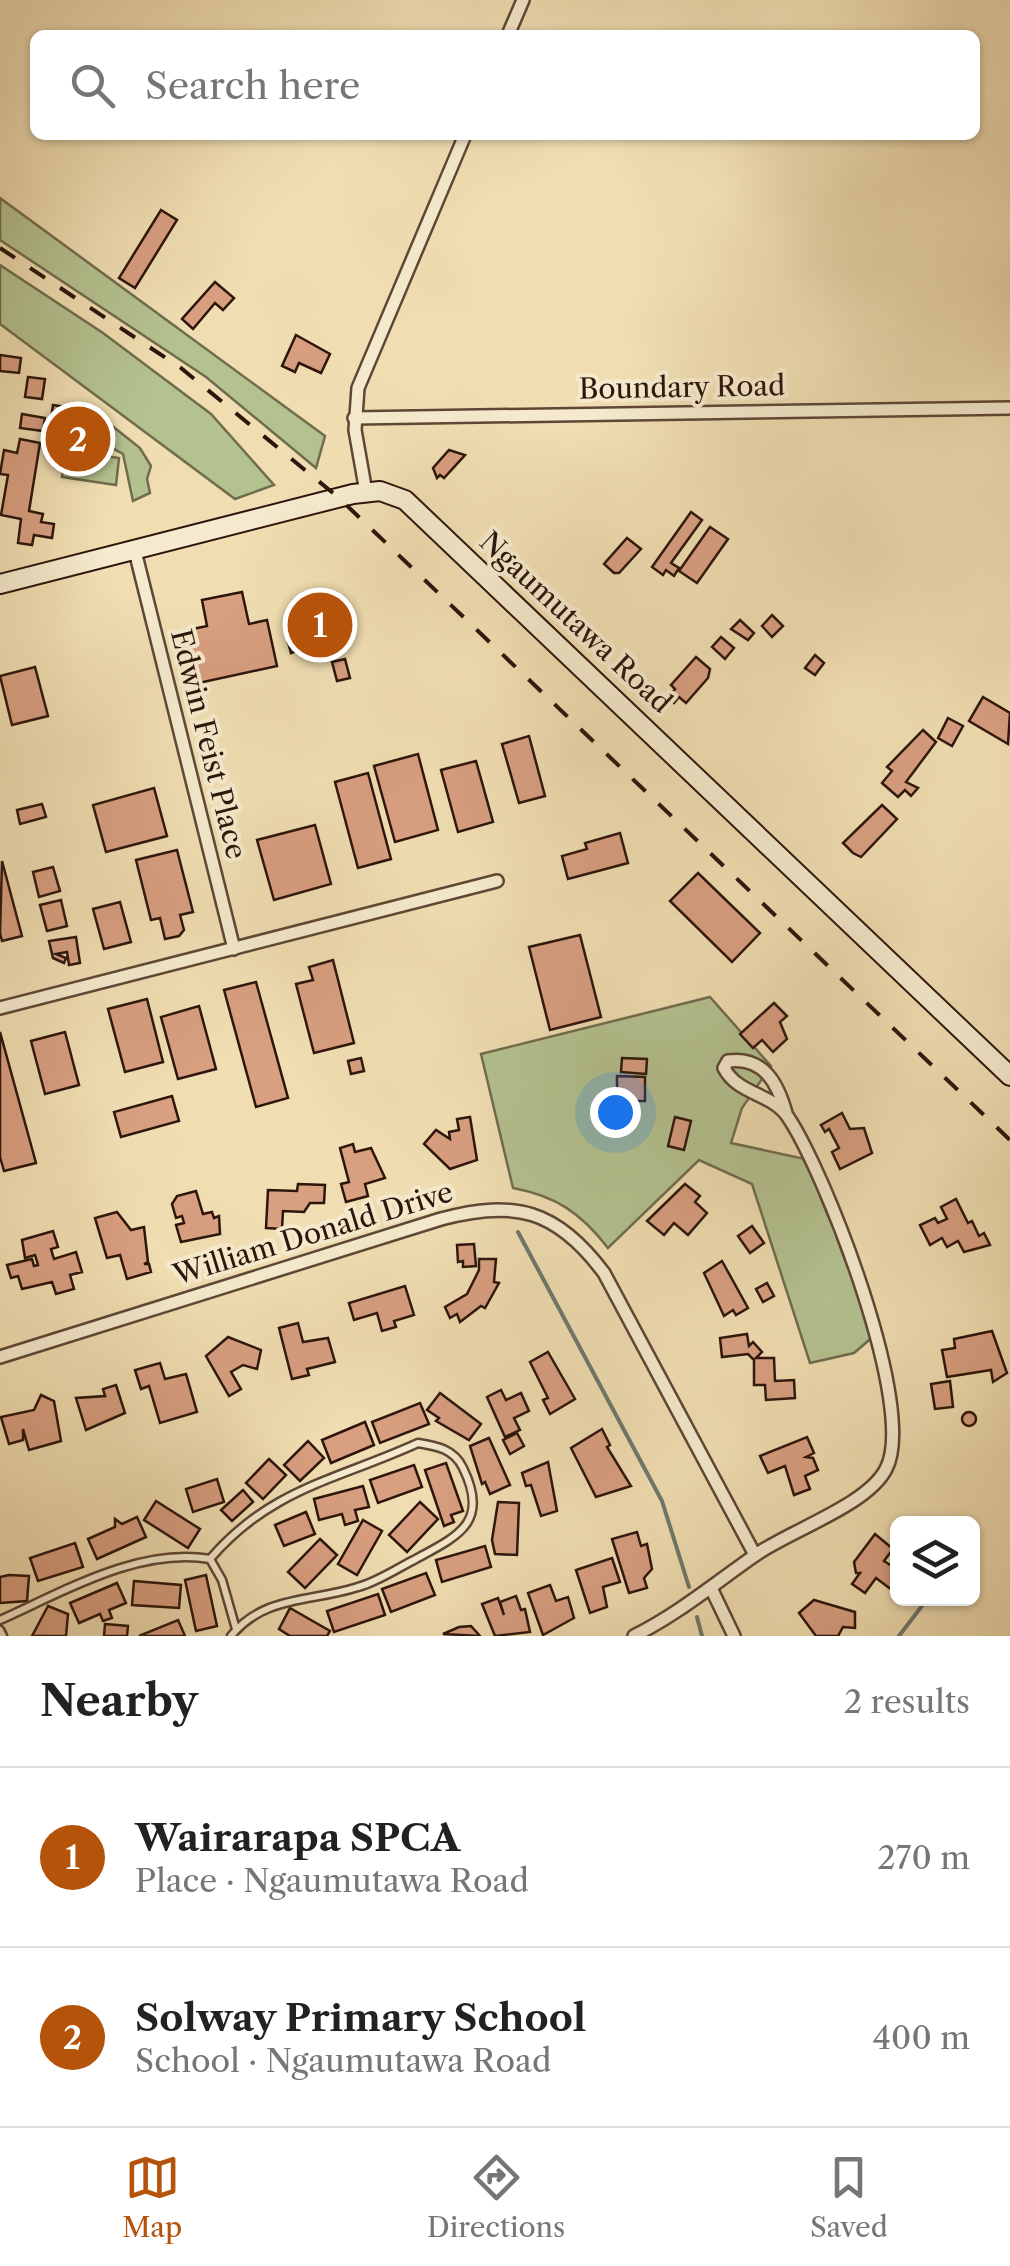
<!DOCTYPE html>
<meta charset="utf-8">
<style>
body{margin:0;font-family:"Libre Caslon Text",serif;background:#f2f2f2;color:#222}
.controls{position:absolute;right:30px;bottom:30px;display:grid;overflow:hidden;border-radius:15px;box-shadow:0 2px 8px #0004}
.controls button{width:90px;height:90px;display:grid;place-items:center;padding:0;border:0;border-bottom:2px solid #e0e0e0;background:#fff;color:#222;font:50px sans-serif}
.you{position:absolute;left:615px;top:1112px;width:35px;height:35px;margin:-25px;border:8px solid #fff;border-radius:50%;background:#1a73e8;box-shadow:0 0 0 15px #1a73e833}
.badge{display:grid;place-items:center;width:65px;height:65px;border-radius:50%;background:#b45309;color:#fff;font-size:32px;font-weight:700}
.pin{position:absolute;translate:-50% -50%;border:5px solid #fff;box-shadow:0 2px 10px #0006}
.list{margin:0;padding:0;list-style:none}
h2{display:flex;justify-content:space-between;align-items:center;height:130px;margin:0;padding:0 40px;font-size:42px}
h2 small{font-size:32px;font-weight:400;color:#767676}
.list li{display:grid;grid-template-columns:65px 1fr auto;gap:30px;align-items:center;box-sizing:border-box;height:180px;padding:0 40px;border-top:2px solid #e0e0e0}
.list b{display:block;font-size:38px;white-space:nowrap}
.list p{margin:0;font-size:32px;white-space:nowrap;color:#767676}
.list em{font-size:32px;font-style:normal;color:#767676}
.icon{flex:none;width:55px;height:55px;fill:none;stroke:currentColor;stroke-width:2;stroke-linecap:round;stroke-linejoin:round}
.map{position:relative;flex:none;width:1010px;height:1636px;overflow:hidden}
.search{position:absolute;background:#fff;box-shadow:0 2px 8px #0004;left:30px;right:30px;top:30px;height:110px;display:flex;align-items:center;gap:25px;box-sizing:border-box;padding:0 35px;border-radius:15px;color:#767676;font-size:38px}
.sheet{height:490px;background:#fff}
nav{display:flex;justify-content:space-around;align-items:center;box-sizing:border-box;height:140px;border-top:2px solid #e0e0e0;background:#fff;font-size:28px;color:#767676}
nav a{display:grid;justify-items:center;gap:5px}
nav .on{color:#b45309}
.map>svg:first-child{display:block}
.green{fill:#b4c290;stroke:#706c4e;stroke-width:2.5}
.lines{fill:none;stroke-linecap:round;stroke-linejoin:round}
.stream{stroke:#6e796c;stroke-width:4}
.building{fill:#d89f81;stroke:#2d150c;stroke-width:2.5}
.service-casing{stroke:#5e4736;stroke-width:11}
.minor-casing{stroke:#5e4736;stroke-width:16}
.secondary-casing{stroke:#2d150c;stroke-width:22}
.service{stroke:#f5eacd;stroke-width:6}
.minor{stroke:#f5eacd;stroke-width:11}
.secondary{stroke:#f5eacd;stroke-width:18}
.rail{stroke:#2d150c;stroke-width:4;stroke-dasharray:18 18;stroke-linecap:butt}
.labels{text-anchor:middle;stroke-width:8;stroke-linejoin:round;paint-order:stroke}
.street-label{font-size:28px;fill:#2d150c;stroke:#f5eacd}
</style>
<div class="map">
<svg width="1010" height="1636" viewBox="0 0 1010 1636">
<rect width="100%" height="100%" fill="#f0deb2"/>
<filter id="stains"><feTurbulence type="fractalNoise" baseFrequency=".002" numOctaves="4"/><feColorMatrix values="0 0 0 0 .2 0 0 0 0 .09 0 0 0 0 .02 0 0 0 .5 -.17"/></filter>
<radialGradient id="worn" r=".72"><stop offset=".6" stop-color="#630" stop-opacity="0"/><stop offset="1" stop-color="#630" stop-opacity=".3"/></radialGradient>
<g class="green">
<path d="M0,198l325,238 -9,32 -110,-91 -206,-137z"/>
<path d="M0,265l103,68 108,81 63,71 -39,14 -235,-175z"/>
<path d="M111,425l29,23 11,18 -4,13 3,14 -17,8 -10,-47 -16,-9z"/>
<path d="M66,450l53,8 -3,27 -54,-8z"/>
<path d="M710,997l61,69 -29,42 -11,35 74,16 31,48 39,128 -21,18 -44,10 -58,-179 -53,-24 -91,88c-27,-35 -52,-52 -95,-60l-32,-134z"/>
</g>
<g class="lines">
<g class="stream">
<path d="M518,1232l144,269 27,86"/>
<path d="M697,1617l5,19"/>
<path d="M899,1636l29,-38"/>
</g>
</g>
<g class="building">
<path d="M161,210l16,10 -42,68 -16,-10z"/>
<path d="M215,282l19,16 -11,12 -8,-7 -22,26 -11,-10z"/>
<path d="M296,335l34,19 -9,19 -22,-10 -4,9 -13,-6z"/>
<path d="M0,355l21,3 -2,15 -19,-2z"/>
<path d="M28,377l17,2 -3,20 -17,-2z"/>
<path d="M53,405l13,2 -3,21 -13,-2z"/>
<path d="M22,414l23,4 -2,13 -23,-3z"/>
<path d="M68,421l16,2 -2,14 -16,-2z"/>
<path d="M20,439l20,4 -11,68 14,3 -2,8 13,2 -2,14 -18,-3 -2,10 -14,-2 3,-24 -20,-4 7,-40 -8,-1 4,-24 13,3z"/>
<path d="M449,450l16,5 -21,23 -4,-3 -3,3 -4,-10z"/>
<path d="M691,512l11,8 -31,43 8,5 -5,8 -8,-6 -3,5 -11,-8z"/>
<path d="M710,527l18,12 -31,44 -18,-12z"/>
<path d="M627,538l14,11 -22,24h-5l-10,-9z"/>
<path d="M242,592l7,32 18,-4 10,46 -83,18 -11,-53 24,-5 -5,-26z"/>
<path d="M323,592l5,28h10l3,14 -50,19 -6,-22 17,-4 -8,-27z"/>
<path d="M772,615l11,11 -11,11 -10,-11z"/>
<path d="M740,620l14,13 -6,7 -17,-11z"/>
<path d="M721,637l13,11 -9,11 -13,-12z"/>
<path d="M815,655l9,8 -9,12 -10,-7z"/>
<path d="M696,657l14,12 -2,9 -22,25 -7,-6 -5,6 -6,-6 7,-8 -4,-4z"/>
<path d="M345,659l5,19 -13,3 -5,-19z"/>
<path d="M35,667l13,49 -36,9 -12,-49z"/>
<path d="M983,697l27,16 -2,31 -39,-23z"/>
<path d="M948,718l15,8 -11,20 -14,-8z"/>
<path d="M923,730l13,12 -30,40 12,6 -7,8 -6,-6 -7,7 -16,-14 10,-12 -5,-4z"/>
<path d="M529,736l16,60 -26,7 -17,-59z"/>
<path d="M418,754l20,76 -43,12 -21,-76z"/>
<path d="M476,761l17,61 -35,10 -17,-62z"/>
<path d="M368,773l23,86 -33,9 -23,-86z"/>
<path d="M154,788l13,48 -61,16 -13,-47z"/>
<path d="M42,804l4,13 -26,7 -3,-14z"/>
<path d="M882,805l15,14 -36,38 -8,-4 -10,-10z"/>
<path d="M315,825l16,59 -57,16 -17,-60z"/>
<path d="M620,833l8,30 -60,16 -6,-23 25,-7 -2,-6z"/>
<path d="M177,850l16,62 -13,3 4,15 -5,6 -14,3 -5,-21 -9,2 -15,-60z"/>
<path d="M2,861l20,75 -20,5 -2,-8z"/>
<path d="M53,867l7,24 -21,6 -6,-25z"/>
<path d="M698,873l62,60 -28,29 -62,-61z"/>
<path d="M61,900l6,26 -20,5 -7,-26z"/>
<path d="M120,902l11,40 -27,7 -11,-40z"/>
<path d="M580,935l21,82 -51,13 -21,-83z"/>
<path d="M76,937l4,26 -11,2 -2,-13 -11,2 10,4 -2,5 -11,-5 -4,-17z"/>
<path d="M333,960l21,83 -40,10 -18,-69 17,-4 -4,-13z"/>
<path d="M256,982l32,116 -32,9 -32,-117z"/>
<path d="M147,999l16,63 -38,10 -17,-63z"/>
<path d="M774,1003l13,13 -7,6 7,17 -14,13 -11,-12 -9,8 -13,-14z"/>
<path d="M199,1006l17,63 -38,10 -17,-62z"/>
<path d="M0,1032l36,131 -32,8 -4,-14z"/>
<path d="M65,1032l14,53 -34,9 -14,-53z"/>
<path d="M361,1058l3,13 -13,3 -3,-13z"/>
<path d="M622,1058l25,1 -1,15 -25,-2z"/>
<path d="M617,1076l28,1v24h-14v9h-14z"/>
<path d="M172,1096l7,25 -58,16 -7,-25z"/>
<path d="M842,1113l8,16 14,-1 8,25 -32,16 -8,-17 7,-4 -10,-19 -4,3 -4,-7z"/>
<path d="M470,1117l7,43 -27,9 -26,-25 12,-14 14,9 -1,-7 10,-2 -2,-11z"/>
<path d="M675,1117l16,4 -7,29 -16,-4z"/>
<path d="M353,1144l2,8 16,-4 14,30 -20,6 3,12 -22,6 -5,-18 8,-2 -9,-34z"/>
<path d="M298,1184l27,1 -1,18h-14l-6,9 -21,-1 -1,18 -16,-1 2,-38 29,1z"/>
<path d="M685,1184l15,12 -5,6 12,11 -19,22 -14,-12 -10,12 -17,-14z"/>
<path d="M196,1191l7,23 9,-2 2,6 5,-2 1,18 -39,8 -5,-17 8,-2 -2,-7 -6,2 -4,-14 5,-8z"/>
<path d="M956,1199l12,24 4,-2 7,15 5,-3 6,12 -26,7 -6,-11 -11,6 -5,-9 -12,7 -10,-20 15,-7 3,5 9,-4 -6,-12z"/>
<path d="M117,1212l14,18 13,-3 4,35 -4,2h5l2,8 -24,7 -7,-24 -13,3 -12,-40z"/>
<path d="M752,1226l12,17 -14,10 -12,-17z"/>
<path d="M53,1231l5,16 -7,2 3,10 22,-7 6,20 -12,3 4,14 -18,5 -4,-12 -30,7 -4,-13 -7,2 -4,-13 25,-6 2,7 4,-1 -3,-10 -10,3 -3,-18z"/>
<path d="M474,1244l2,22 -13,1v-6l-5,1 -1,-17z"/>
<path d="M479,1259h17l-2,23 5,1 -14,25 -4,-2 -21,16 -3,-8 -7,4 -5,-11 22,-13 12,-24z"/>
<path d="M722,1261l26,47 -12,7 -3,-5 -9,6 -20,-43z"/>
<path d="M767,1283l7,13 -11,6 -7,-13z"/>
<path d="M405,1286l9,29 -20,6 2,6 -14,4 -5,-18 -23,7 -5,-17z"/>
<path d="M298,1323l5,19 25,-4 7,24 -28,7 2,6 -17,4 -13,-51z"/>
<path d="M992,1331l15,42 -14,9 -2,-12 -44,7 -5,-27 13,-2 -1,-9z"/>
<path d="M747,1334l2,12 4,-4 9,10 -6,6h18l1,23 19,-1 1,18 -29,2 -1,-15h-11v-25l-6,-6 -26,3 -2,-19z"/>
<path d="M228,1337l33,13 -4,19 -14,-4 -12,7 10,17 -12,7 -23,-40z"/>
<path d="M548,1352l27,47 -25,15 -7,-14 5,-2 -18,-36z"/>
<path d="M160,1363l5,16 21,-5 11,38 -37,11 -11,-37 -8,3 -6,-19z"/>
<path d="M950,1381l3,26 -18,2 -4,-25z"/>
<path d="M116,1385l9,28 -39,17 -10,-32 29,-2 -2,-7z"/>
<path d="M501,1390l5,10 15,-7 8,18 -15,7 6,12 -15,7 -18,-40z"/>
<path d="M440,1393l41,31 -12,16 -33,-19 3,-3 -12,-8z"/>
<path d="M41,1395l13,6 7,40 -32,9 -6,-21v11l-14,4 -8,-27 33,-7z"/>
<path d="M420,1403l9,21 -49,19 -8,-21z"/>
<circle cx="969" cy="1419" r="7"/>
<path d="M365,1422l9,23 -43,18 -9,-23z"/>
<path d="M602,1429l8,16 -3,2 24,39 -35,11 -25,-49z"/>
<path d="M517,1433l7,13 -14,8 -7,-14z"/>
<path d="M807,1437l7,16 -8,4 7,1 5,12 -13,6 5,13 -16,6 -9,-29 -17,7 -8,-17z"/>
<path d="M489,1438l21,47 -20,9 -5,-12 -3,2 -12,-38z"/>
<path d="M308,1441l16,17 -24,23 -16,-16z"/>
<path d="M269,1459l17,16 -23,24 -17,-16z"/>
<path d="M548,1462l9,49 -16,5 -10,-31 -5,1 -4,-13z"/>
<path d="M446,1463l17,48 -12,4 3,7 -10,4 -19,-56z"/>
<path d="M414,1465l8,22 -44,16 -8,-23z"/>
<path d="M217,1479l7,23 -31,10 -7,-23z"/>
<path d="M363,1486l6,21 -14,3 3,11 -13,4 -3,-11 -23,6 -5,-21z"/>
<path d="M243,1490l10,12 -21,19 -11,-11z"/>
<path d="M156,1501l44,28 -12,19 -44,-28z"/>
<path d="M420,1502l18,17 -31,33 -18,-17z"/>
<path d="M498,1502l21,1 -2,52 -22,-1 -3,-14z"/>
<path d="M306,1512l9,22 -31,12 -9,-21z"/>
<path d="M137,1517l9,20 -49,22 -9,-20 27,-12v-8l7,5z"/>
<path d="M363,1520l19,11 -25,44 -19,-11z"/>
<path d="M637,1532l4,14 6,-2 5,25 -8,9 3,10 -18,5 -17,-54z"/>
<path d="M875,1534l18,15 -9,12 14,9v12l-6,8 -16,-12 -11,15 -13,-9 8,-11h-4l-2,-11z"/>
<path d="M320,1539l17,16 -32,33 -17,-16z"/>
<path d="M75,1543l8,24 -45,14 -8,-23z"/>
<path d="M485,1546l6,21 -49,15 -6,-22z"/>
<path d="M612,1558l8,24 -17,5 4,20 -17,6 -14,-43z"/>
<path d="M426,1573l9,22 -44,17 -9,-23z"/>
<path d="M9,1575l20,1 -2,25 -27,2v-26z"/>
<path d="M206,1575l11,51 -21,5 -11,-51z"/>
<path d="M134,1581l47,4 -2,23 -47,-3z"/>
<path d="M117,1583l9,20 -17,7 3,8 -9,3 -3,-7 -21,9 -9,-20z"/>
<path d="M550,1585l6,16 12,-4 6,21 -31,17 -15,-42z"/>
<path d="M378,1594l7,21 -51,17 -7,-21z"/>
<path d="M516,1596l5,14 4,-1 5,23 -35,4 -13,-32 16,-6 6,17 -4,-13z"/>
<path d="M814,1600l41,12v16l-12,-1 -5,9h-22l-17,-23z"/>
<path d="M48,1606l20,8 -2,22h-34z"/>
<path d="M290,1608l40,23 -3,5h-37l-11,-7z"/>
<path d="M178,1620l7,16h-46z"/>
<path d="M105,1624l23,2 -1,10h-23z"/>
<path d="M471,1626l9,10 -37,-2 16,-7z"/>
</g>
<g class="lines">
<g class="service-casing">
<g id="service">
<path d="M210,1559c61,-71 127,-79 208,-116 19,3 36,6 45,25 27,55 -5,68 -49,92 -18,9 -37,22 -56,27 -46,15 -94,8 -127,49"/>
<path d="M210,1559l12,21 14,49"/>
<path d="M0,1620c63,-28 138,-73 210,-61"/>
<path d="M0,1630l3,6"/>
</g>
</g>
<g class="minor-casing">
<g id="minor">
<path d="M508,35l15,-35"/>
<path d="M354,418l656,-10"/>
<path d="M366,492l-11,-62 3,-42 107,-253"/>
<path d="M135,551l99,398"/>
<path d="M0,1008l497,-127"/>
<path d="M0,1357l441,-138c74,-20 116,-9 163,54l151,282"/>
<path d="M711,1588l23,48"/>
<path d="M634,1636c44,-22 80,-52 120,-80 34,-25 113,-50 132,-87 32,-59 -60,-295 -98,-352 -16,-24 -50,-22 -64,-49l4,-7c36,-5 50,23 58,52"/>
</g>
</g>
<g class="secondary-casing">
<path id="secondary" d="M0,584l353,-90 27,-3 25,9 605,576"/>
</g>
<use href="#service" class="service"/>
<use href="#minor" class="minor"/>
<use href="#secondary" class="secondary"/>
<path class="rail" d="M0,248l181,120 158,130 671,642"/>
</g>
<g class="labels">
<g class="street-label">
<text transform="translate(682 387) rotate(-1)" y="10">Boundary Road</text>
<text transform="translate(576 622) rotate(43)" y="10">Ngaumutawa Road</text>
<text transform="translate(209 744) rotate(76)" y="10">Edwin Feist Place</text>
<text transform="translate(313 1233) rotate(-17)" y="10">William Donald Drive</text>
</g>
</g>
<rect width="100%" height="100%" filter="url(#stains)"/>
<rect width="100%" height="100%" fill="url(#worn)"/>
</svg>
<div class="controls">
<button><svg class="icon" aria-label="layers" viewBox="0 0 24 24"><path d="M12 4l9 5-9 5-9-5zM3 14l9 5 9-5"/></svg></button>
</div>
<div class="you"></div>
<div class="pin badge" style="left:320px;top:625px">1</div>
<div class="pin badge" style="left:78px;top:439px">2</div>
<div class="search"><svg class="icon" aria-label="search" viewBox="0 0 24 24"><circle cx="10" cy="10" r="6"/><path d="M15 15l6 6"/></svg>Search here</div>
</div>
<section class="sheet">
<h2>Nearby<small>2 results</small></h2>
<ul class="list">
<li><span class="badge">1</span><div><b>Wairarapa SPCA</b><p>Place · Ngaumutawa Road</p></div><em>270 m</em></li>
<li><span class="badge">2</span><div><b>Solway Primary School</b><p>School · Ngaumutawa Road</p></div><em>400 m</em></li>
</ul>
</section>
<nav>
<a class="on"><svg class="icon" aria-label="map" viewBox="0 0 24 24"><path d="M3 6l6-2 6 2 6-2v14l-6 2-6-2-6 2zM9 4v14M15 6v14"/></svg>Map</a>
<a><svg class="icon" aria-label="directions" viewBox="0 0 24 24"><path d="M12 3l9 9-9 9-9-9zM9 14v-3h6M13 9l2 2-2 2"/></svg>Directions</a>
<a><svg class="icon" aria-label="saved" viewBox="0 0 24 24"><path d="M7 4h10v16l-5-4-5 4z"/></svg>Saved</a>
</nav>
